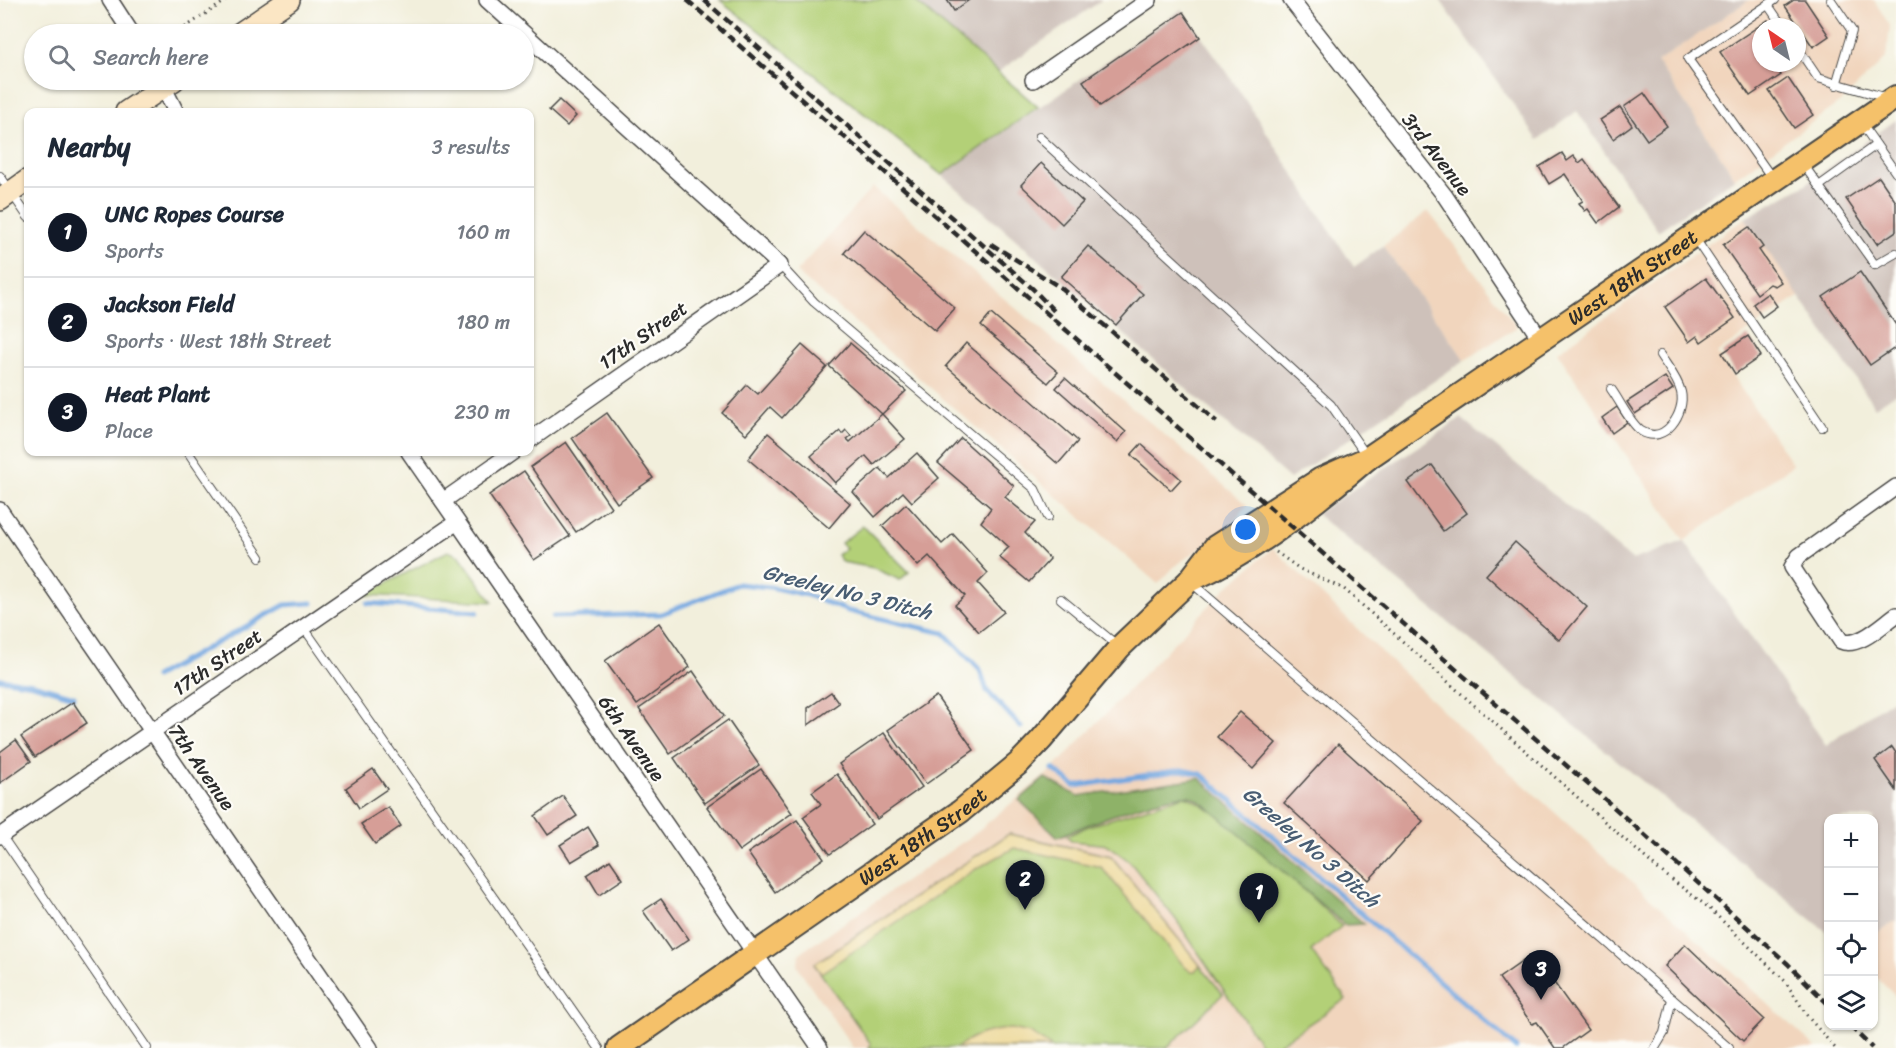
<!DOCTYPE html>
<meta charset="utf-8">
<style>
body{margin:0;font-family:Sriracha,sans-serif;background:#f2f2f3;color:#1f2937}
.controls{position:absolute;right:18px;bottom:18px;display:grid;overflow:hidden;border-radius:12px;box-shadow:0 2px 4px #0004}
.controls button{width:54px;height:54px;display:grid;place-items:center;padding:0;border:0;border-bottom:2px solid #e0e1e3;background:#fff;color:#1f2937;font:30px sans-serif}
.compass{position:absolute;left:1752px;top:18px;width:54px;height:54px;border-radius:50%;background:#fff;box-shadow:0 2px 4px #0004;rotate:325deg}
.you{position:absolute;left:1246px;top:530px;width:21px;height:21px;margin:-15px;border:4px solid #fff;border-radius:50%;background:#1a73e8;box-shadow:0 0 0 9px #1a73e833}
.badge{display:grid;place-items:center;width:39px;height:39px;border-radius:50%;background:#111827;color:#fff;font-size:20px;font-weight:700}
.pin{position:absolute;translate:-50% -50px;filter:drop-shadow(0 2px 3px #0008)}
.pin::after{content:'';position:absolute;top:32px;width:21px;height:18px;background:inherit;clip-path:polygon(0 0,100% 0,50% 100%)}
.list{margin:0;padding:0;list-style:none}
h2{display:flex;justify-content:space-between;align-items:center;height:78px;margin:0;padding:0 24px;font-size:26px}
h2 small{font-size:20px;font-weight:400;color:#747a83}
.list li{display:grid;grid-template-columns:39px 1fr auto;gap:18px;align-items:center;box-sizing:border-box;height:90px;padding:0 24px;border-top:2px solid #e0e1e3}
.list b{display:block;font-size:22px;white-space:nowrap}
.list p{margin:0;font-size:20px;white-space:nowrap;color:#747a83}
.list em{font-size:20px;font-style:normal;color:#747a83}
.icon{flex:none;width:33px;height:33px;fill:none;stroke:currentColor;stroke-width:2;stroke-linecap:round;stroke-linejoin:round}
.map{position:relative;flex:none;width:1896px;height:1048px;overflow:hidden}
.search{position:absolute;background:#fff;box-shadow:0 2px 4px #0004;left:24px;top:24px;width:510px;height:66px;display:flex;align-items:center;gap:15px;box-sizing:border-box;padding:0 21px;border-radius:33px;color:#747a83;font-size:22px}
.panel{position:absolute;background:#fff;box-shadow:0 2px 4px #0004;left:24px;top:108px;width:510px;height:348px;border-radius:12px}
.map>svg:first-child{display:block}
.built{fill:#f1d5bd;fill-rule:evenodd}
.industrial{fill:#cec1ba}
.green{fill:#b3d077;stroke:#6f7e51;stroke-width:1.5}
.forest{fill:#8eb268;stroke:#5c6e4a;stroke-width:1.5}
.sand{fill:#eeda9e;stroke:#8c8264;stroke-width:1.5}
.lines{fill:none;stroke-linecap:round;stroke-linejoin:round}
.stream{stroke:#74a7e0;stroke-width:5}
.building{fill:#d69e97}
.service-casing{stroke:#494846;stroke-width:10}
.minor-casing{stroke:#494846;stroke-width:18}
.secondary-casing{stroke:#494846;stroke-width:24}
.primary-casing{stroke:#494846;stroke-width:26}
.path{stroke:#494846;stroke-width:3;stroke-dasharray:1.5 4.5;stroke-linecap:butt}
.service{stroke:#fff;stroke-width:8}
.minor{stroke:#fff;stroke-width:15}
.secondary{stroke:#fbe6c4;stroke-width:21}
.primary{stroke:#f5c16b;stroke-width:22}
.rail{stroke:#2b2b2b;stroke-width:4.5;stroke-dasharray:9 4.5;stroke-linecap:butt}
.labels{text-anchor:middle;stroke-width:4.5;stroke-linejoin:round;paint-order:stroke}
.street-label{font-size:20px;fill:#2b2b2b;stroke:#fdfcf7}
.water-label{font-size:21px;font-style:italic;fill:#485d73;stroke:#fdfcf7}
</style>
<div class="map">
<svg width="1896" height="1048" viewBox="0 0 1896 1048">
<rect width="100%" height="100%" fill="#fdfcf7"/>
<filter id="ink" filterUnits="userSpaceOnUse"><feTurbulence type="fractalNoise" baseFrequency=".0167" numOctaves="2"/><feDisplacementMap in="SourceGraphic" scale="12" xChannelSelector="R" yChannelSelector="G"/><feConvolveMatrix kernelMatrix="1 2 1 2 8 2 1 2 1" color-interpolation-filters="sRGB"/></filter>
<filter id="wash" filterUnits="userSpaceOnUse"><feTurbulence type="fractalNoise" baseFrequency=".008" numOctaves="4" result="noise"/><feDisplacementMap in="SourceGraphic" scale="24" xChannelSelector="R" yChannelSelector="G"/><feGaussianBlur stdDeviation="1.35" result="paint"/><feColorMatrix in="noise" values="0 0 0 0 0 0 0 0 0 0 0 0 0 0 0 0 0 1.4 0 .05"/><feComposite in="paint" operator="in"/></filter>
<g filter="url(#wash)">
<rect width="100%" height="100%" fill="#f2efdc"/>
<g class="built">
<path d="M1749,0h125l16,26 -4,32 -43,42 -108,78 -78,-116zM1761,27h36v36h-36z"/>
<path d="M873,187l374,318 -16,21 -56,40 -17,18 -362,-312z"/>
<path d="M1428,211l89,116 -52,33 -82,-114z"/>
<path d="M1745,218l55,78 -83,57 76,112 -109,76 -127,-189z"/>
<path d="M1273,548l191,183 353,317h-964l-56,-82 3,-13 169,-115 84,-69 174,-182z"/>
<path d="M1896,920v77l-22,-22v-40z"/>
</g>
<g class="industrial">
<path d="M914,0h188l-104,72z"/>
<path d="M1440,0h309l-92,62 78,116 -77,53 -81,-120 -39,29z"/>
<path d="M1182,9l45,63 127,195 29,-21 82,114 -175,119 -348,-304z"/>
<path d="M1896,120v273l-21,14 -130,-189 61,-34z"/>
<path d="M1461,418l171,142 52,-19 142,204 70,-48v223l-22,15v-117h-46v115l-512,-419z"/>
</g>
<g class="green">
<path d="M720,0h194l124,107 -96,68z"/>
<path d="M863,526l46,46 -9,8 -26,-12 -32,-6 -5,-7 9,-7 -5,-5z"/>
<path d="M448,551l12,5 33,46 -129,-7z"/>
<path d="M1184,796c33,8 127,102 158,130l-31,25 35,48 -73,49h-10l-86,-127 -47,-59 -22,-17 -36,-4 -5,-5 19,-9z"/>
<path d="M1009,834l102,22 112,138 -56,54h-298l2,-4 -57,-80z"/>
</g>
<path class="forest" d="M1045,778l33,18 121,-18 165,146 -19,1 -136,-117c-6,-4 -12,-11 -20,-12 -21,-4 -108,31 -131,41l-39,-37z"/>
<g class="sand">
<path d="M1009,834l102,22 89,109 -5,6h-5l-5,-4 -84,-100 -87,-19 -38,21 -155,104 -7,-9z"/>
<path d="M1012,1029l18,4 22,15h-95c16,-14 34,-18 55,-19z"/>
</g>
<g class="lines">
<g class="stream">
<path d="M368,603l109,9"/>
<path d="M553,617l108,-3 77,-30 32,3 37,8 41,16 96,22 36,37 7,21 34,36"/>
<path d="M155,677l130,-72 27,-2"/>
<path d="M0,679l33,5 41,12"/>
<path d="M1053,769l22,17 107,-16 19,4 315,274"/>
</g>
</g>
<g id="blocks">
<g class="building">
<path d="M947,0h22l-15,11z"/>
<path d="M1794,0h11l24,36 -16,11 -28,-41z"/>
<path d="M1183,12l17,25 -100,69 -17,-25z"/>
<path d="M1768,20l5,7h-12v36h31l-13,9 2,3 -31,21 -30,-44z"/>
<path d="M1788,78l25,37 -19,13 -25,-37z"/>
<path d="M1644,93l23,33 -20,14 -23,-33z"/>
<path d="M559,100l17,16 -9,10 -18,-16z"/>
<path d="M1620,107l12,18 -19,14 -13,-19z"/>
<path d="M1562,153l5,8 7,-5 5,7 5,-4 35,48 -21,16 -10,-14 -3,2 -6,-8 4,-2 -18,-27 -16,10 -10,-17z"/>
<path d="M1041,163l42,39 -21,22 -41,-39z"/>
<path d="M1879,177l17,25v29l-19,13 -31,-45z"/>
<path d="M1749,227l14,20 -4,3 22,32 -6,4 -5,-2 -13,10 -34,-49z"/>
<path d="M864,230l91,78 -20,23 -91,-78z"/>
<path d="M1088,246l55,48 -27,31 -55,-48z"/>
<path d="M1860,272l36,53v22l-26,18 -47,-68z"/>
<path d="M1706,278l29,40 -34,24 -4,-6 -8,6 -24,-35z"/>
<path d="M1768,293l9,13 -15,11 -9,-13z"/>
<path d="M991,314l67,58 -10,11 -67,-57z"/>
<path d="M1748,336l13,20 -26,18 -13,-21z"/>
<path d="M850,343l56,48 -24,23 -53,-48z"/>
<path d="M966,343l112,98 -20,23 -112,-98z"/>
<path d="M802,345l25,22 -45,51 -12,-11 -24,27 -24,-21 25,-28 11,9z"/>
<path d="M1665,377l8,12 -38,25 -8,-12z"/>
<path d="M1065,378l61,54 -9,10 -61,-54z"/>
<path d="M1617,407l10,15 -15,11 -10,-15z"/>
<path d="M607,413l46,65 -36,25 -45,-65z"/>
<path d="M882,414l23,25 -31,26 -8,-9 -31,27 -24,-27 29,-25 2,3 4,-4 5,6 -4,3 3,3z"/>
<path d="M768,433l82,70 -21,25 -81,-69z"/>
<path d="M961,438l53,48 -9,11 30,25 -10,11 25,26 -21,23 -30,-25 10,-10 -28,-25 10,-14 -53,-45z"/>
<path d="M566,442l45,65 -35,25 -45,-65z"/>
<path d="M1141,444l40,35 -10,11 -40,-35z"/>
<path d="M917,453l22,25 -27,24 -9,-10 -28,25 -22,-25 27,-24 9,10z"/>
<path d="M1432,465l35,48 -24,18 -35,-49z"/>
<path d="M524,471l46,65 -36,24 -45,-65z"/>
<path d="M906,504l36,40 11,-10 35,39 -10,10 26,29 -25,20 -24,-27 10,-9 -36,-40 -11,10 -36,-40z"/>
<path d="M1515,542l72,65 -28,33 -73,-65z"/>
<path d="M659,623l31,44 -53,38 -32,-44z"/>
<path d="M693,671l31,45 -54,38 -31,-45z"/>
<path d="M831,692l8,11 -31,22v-17z"/>
<path d="M936,696l38,54 -48,34 -38,-54z"/>
<path d="M73,702l14,21 -52,34 -14,-20z"/>
<path d="M1240,712l36,31 -23,26 -36,-32z"/>
<path d="M728,720l31,45 -54,38 -31,-45z"/>
<path d="M884,733l38,54 -45,32 -38,-55z"/>
<path d="M16,740l15,21 -31,22v-31z"/>
<path d="M1338,744l85,77 -54,59 -85,-77z"/>
<path d="M1892,747l4,6v37l-21,-30z"/>
<path d="M373,769l14,20 -28,19 -13,-20z"/>
<path d="M761,769l31,44 -53,38 -32,-44z"/>
<path d="M837,774l35,50 -42,30 -27,-37 18,-13 -9,-12z"/>
<path d="M563,796l14,20 -29,19 -13,-19z"/>
<path d="M388,807l13,19 -26,18 -14,-20z"/>
<path d="M797,820l27,38 -49,34 -27,-39z"/>
<path d="M588,827l11,18 -28,17 -11,-17z"/>
<path d="M610,860l13,19 -24,16 -12,-20z"/>
<path d="M661,899l28,40 -18,12 -28,-40z"/>
<path d="M1685,944l79,75 -21,22 -78,-75z"/>
<path d="M1535,956l53,74 -25,18h-8l-18,-26 -5,2 -33,-46 27,-19z"/>
</g>
</g>
</g>
<g filter="url(#ink)">
<use href="#blocks" fill-opacity="0" stroke="#494846" stroke-width="1.5"/>
<g class="lines">
<g class="service-casing">
<g id="service">
<path d="M1831,0l21,31 -16,54"/>
<path d="M1768,5l15,22"/>
<path d="M1797,47l21,31 69,20"/>
<path d="M1861,123l35,50"/>
<path d="M1039,137l292,268 35,50"/>
<path d="M1803,164l72,101 21,-12"/>
<path d="M0,176l28,41"/>
<path d="M1772,178l-84,-119 87,-59"/>
<path d="M1819,186l57,-41"/>
<path d="M1694,237l128,190"/>
<path d="M780,265l34,37 221,187 13,28"/>
<path d="M1611,389c9,12 18,33 30,42 24,15 45,-19 40,-39 -3,-13 -14,-26 -21,-37"/>
<path d="M188,452l72,105"/>
<path d="M1193,584l536,464"/>
<path d="M1061,599l57,47"/>
<path d="M304,628l295,420"/>
<path d="M1,835l146,213"/>
<path d="M1655,1048l9,-15 8,-34"/>
</g>
</g>
<g class="minor-casing">
<g id="minor">
<path d="M110,0l22,34"/>
<path d="M487,0l293,265 -250,175"/>
<path d="M1291,0l154,196 96,144"/>
<path d="M160,80l16,32"/>
<path d="M1033,80l116,-80"/>
<path d="M409,452l411,596"/>
<path d="M1896,487l-97,69 -7,11 49,74c17,8 42,-17 55,-26"/>
<path d="M443,501l70,-49"/>
<path d="M0,510l370,538"/>
<path d="M0,836l457,-314"/>
</g>
</g>
<g class="secondary-casing">
<g id="secondary">
<path d="M239,34l50,-34"/>
<path d="M126,112l48,-32"/>
<path d="M0,200l28,-20"/>
</g>
</g>
<g class="primary-casing">
<g id="primary">
<path id="s1" d="M1191,580c65,-29 123,-76 177,-122l528,-361"/>
<path id="s2" d="M619,1048l342,-237 58,-48 22,-23 79,-93 69,-66 26,-34 106,-68 47,-21"/>
</g>
</g>
<g class="path">
<path d="M175,34l52,-34"/>
<path d="M1276,552l24,17 44,20 315,281 49,37 77,74 23,36 27,31"/>
</g>
<use href="#service" class="service"/>
<use href="#minor" class="minor"/>
<use href="#secondary" class="secondary"/>
<use href="#primary" class="primary"/>
<g class="rail">
<path d="M687,0l911,793 190,171 40,40"/>
<path d="M704,0l329,289 23,24"/>
<path d="M991,244l70,44 156,134"/>
<path d="M1850,1026l22,22"/>
</g>
</g>
</g>
<g class="labels">
<g class="street-label">
<text transform="translate(1437 154) rotate(52)" y="7">3rd Avenue</text>
<text dy="7" stroke="none"><textPath href="#s1" startOffset="536">West 18th Street</textPath></text>
<text transform="translate(643 335) rotate(-35)" y="7">17th Street</text>
<text transform="translate(217 662) rotate(-34)" y="7">17th Street</text>
<text transform="translate(632 738) rotate(55)" y="7">6th Avenue</text>
<text transform="translate(202 767) rotate(55)" y="7">7th Avenue</text>
<text dy="7" stroke="none"><textPath href="#s2" startOffset="370">West 18th Street</textPath></text>
</g>
<g class="water-label">
<text transform="translate(847 592) rotate(14)" y="7">Greeley No 3 Ditch</text>
<text transform="translate(1311 847) rotate(41)" y="7">Greeley No 3 Ditch</text>
</g>
</g>
</svg>
<div class="controls">
<button>+</button>
<button>−</button>
<button><svg class="icon" aria-label="locate" viewBox="0 0 24 24"><circle cx="12" cy="12" r="6"/><path d="M12 2v4M12 18v4M2 12h4M18 12h4"/></svg></button>
<button><svg class="icon" aria-label="layers" viewBox="0 0 24 24"><path d="M12 4l9 5-9 5-9-5zM3 14l9 5 9-5"/></svg></button>
</div>
<svg class="compass" viewBox="-18 -18 36 36"><path d="M0-13l5 13h-10z" fill="#e53935"/><path d="M0 13l5-13h-10z" fill="#747a83"/></svg>
<div class="you"></div>
<div class="pin badge" style="left:1259px;top:923px">1</div>
<div class="pin badge" style="left:1025px;top:910px">2</div>
<div class="pin badge" style="left:1541px;top:1000px">3</div>
<div class="search"><svg class="icon" aria-label="search" viewBox="0 0 24 24"><circle cx="10" cy="10" r="6"/><path d="M15 15l6 6"/></svg>Search here</div>
<section class="panel">
<h2>Nearby<small>3 results</small></h2>
<ul class="list">
<li><span class="badge">1</span><div><b>UNC Ropes Course</b><p>Sports</p></div><em>160 m</em></li>
<li><span class="badge">2</span><div><b>Jackson Field</b><p>Sports · West 18th Street</p></div><em>180 m</em></li>
<li><span class="badge">3</span><div><b>Heat Plant</b><p>Place</p></div><em>230 m</em></li>
</ul>
</section>
</div>
